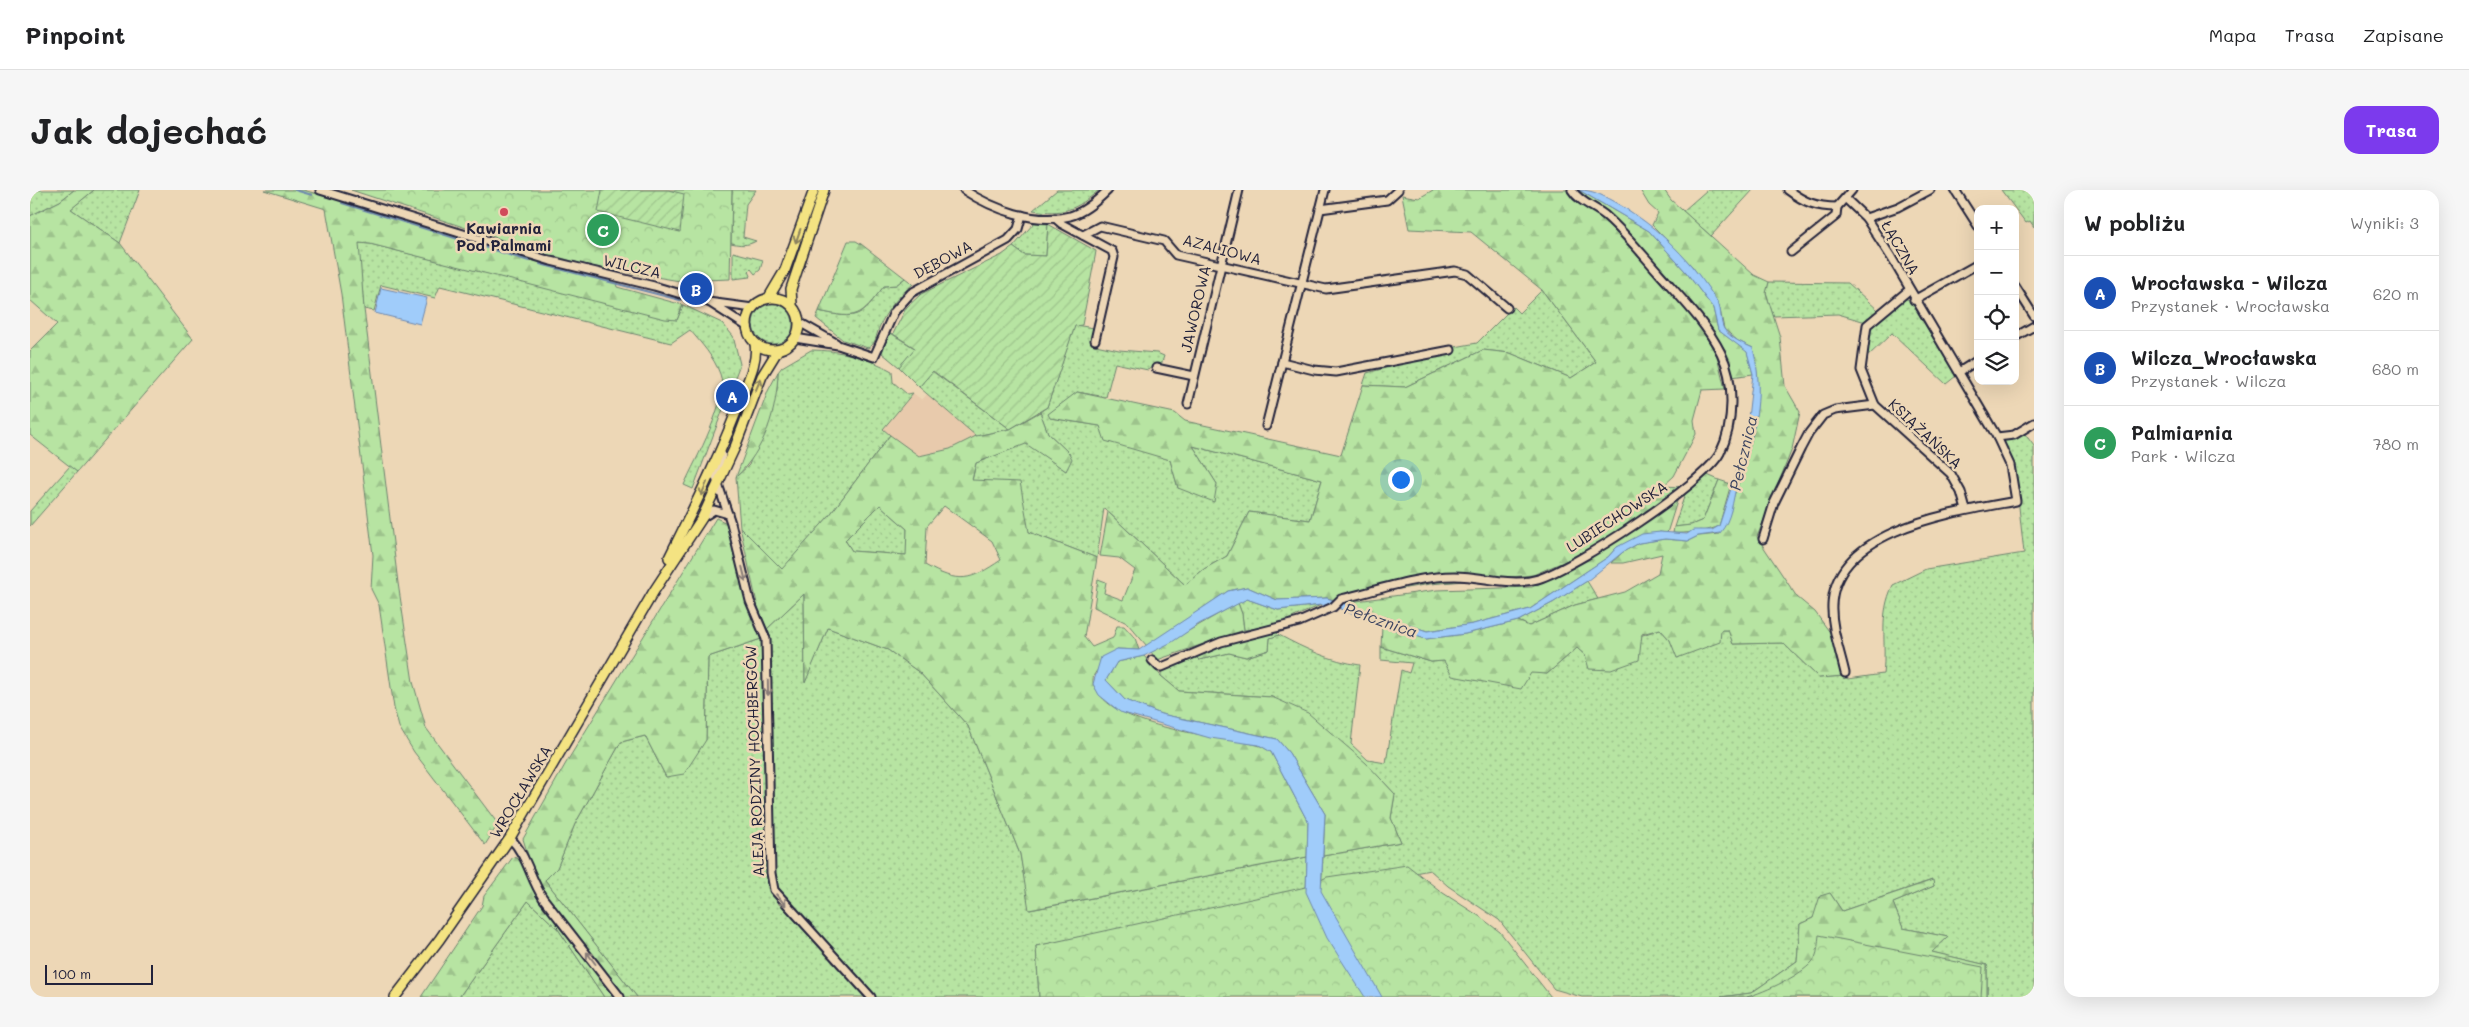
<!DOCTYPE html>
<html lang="pl">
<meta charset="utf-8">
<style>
body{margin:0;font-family:Mali,sans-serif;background:#f6f6f6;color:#202124}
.controls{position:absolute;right:15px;top:15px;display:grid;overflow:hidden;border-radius:10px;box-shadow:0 5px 20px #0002}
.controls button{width:45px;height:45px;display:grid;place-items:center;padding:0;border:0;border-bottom:1px solid #e0e0e0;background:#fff;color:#202124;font:25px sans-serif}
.scale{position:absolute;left:15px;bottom:12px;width:108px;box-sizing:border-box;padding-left:5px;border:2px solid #22223b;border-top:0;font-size:14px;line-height:18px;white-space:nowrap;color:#22223b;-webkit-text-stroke:4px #edd7b6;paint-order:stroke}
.you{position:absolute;left:1370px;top:289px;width:18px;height:18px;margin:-12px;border:4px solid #fff;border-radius:50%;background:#1a73e8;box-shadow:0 0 0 8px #1a73e833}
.badge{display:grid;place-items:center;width:32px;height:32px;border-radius:50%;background:#7c3aed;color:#fff;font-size:16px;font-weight:700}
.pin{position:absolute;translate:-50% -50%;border:2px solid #fff;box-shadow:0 1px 5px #0006}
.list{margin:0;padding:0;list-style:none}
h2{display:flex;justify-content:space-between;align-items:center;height:65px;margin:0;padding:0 20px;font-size:21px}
h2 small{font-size:16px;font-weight:400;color:#757577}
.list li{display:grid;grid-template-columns:32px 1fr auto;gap:15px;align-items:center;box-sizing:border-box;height:75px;padding:0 20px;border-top:1px solid #e0e0e0}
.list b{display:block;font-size:19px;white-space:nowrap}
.list p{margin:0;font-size:16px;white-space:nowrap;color:#757577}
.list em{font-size:16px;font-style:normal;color:#757577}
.icon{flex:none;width:28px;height:28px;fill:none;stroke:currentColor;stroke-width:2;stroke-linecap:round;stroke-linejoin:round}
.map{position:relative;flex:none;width:2004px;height:807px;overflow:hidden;border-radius:15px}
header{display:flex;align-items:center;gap:30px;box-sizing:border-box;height:70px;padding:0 25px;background:#fff;border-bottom:1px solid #e0e0e0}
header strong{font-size:24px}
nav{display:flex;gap:28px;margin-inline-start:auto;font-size:18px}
.intro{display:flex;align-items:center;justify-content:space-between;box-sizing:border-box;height:120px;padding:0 30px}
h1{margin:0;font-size:35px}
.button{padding:12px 22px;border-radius:15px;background:#7c3aed;color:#fff;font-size:18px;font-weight:700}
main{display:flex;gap:30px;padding:0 30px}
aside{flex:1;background:#fff;border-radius:15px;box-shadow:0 5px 20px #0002}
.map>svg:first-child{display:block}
.built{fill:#e8caac}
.grass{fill:url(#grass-dots);stroke:#6c836e}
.forest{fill:url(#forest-firs);stroke:#6c836e;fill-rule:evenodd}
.park{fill:url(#park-crowns);stroke:#6c836e}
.garden{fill:url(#garden-furrows);stroke:#6c836e}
.water{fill:#a0ccfa;stroke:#6e88ae}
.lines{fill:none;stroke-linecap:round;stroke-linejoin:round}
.stream{stroke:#6e88ae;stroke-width:2}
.minor-casing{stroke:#22223b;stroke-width:11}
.major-casing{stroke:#22223b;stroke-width:12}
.minor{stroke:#edd7b6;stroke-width:7}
.major{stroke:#f4e382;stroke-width:9}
.oneway{stroke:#8b825e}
.oneway2{stroke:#887c78}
.poi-dot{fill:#d1495b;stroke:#edd7b6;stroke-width:2}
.labels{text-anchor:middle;stroke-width:5;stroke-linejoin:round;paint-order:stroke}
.poi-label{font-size:15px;font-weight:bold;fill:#22223b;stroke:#edd7b6}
.street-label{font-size:15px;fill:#22223b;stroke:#edd7b6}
.water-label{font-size:16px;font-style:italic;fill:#3b4461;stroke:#edd7b6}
</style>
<header>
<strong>Pinpoint</strong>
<nav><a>Mapa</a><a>Trasa</a><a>Zapisane</a></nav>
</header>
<div class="intro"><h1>Jak dojechać</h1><a class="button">Trasa</a></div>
<main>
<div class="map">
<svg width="2004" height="807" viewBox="0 0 2004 807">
<defs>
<pattern id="grass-dots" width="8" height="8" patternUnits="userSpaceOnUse" patternTransform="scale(1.25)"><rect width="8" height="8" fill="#b7e4a2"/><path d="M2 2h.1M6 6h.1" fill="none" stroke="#9dc38c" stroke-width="1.8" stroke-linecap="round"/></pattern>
<pattern id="forest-firs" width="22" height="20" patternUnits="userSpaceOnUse" patternTransform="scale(1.25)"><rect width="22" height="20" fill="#b7e4a2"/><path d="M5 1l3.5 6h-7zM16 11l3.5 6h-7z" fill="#9dc38c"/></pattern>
<pattern id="park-crowns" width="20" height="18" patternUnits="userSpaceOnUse" patternTransform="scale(1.25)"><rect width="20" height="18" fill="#b7e4a2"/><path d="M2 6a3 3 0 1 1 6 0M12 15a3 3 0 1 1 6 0" fill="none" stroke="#9dc38c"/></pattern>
<pattern id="garden-furrows" width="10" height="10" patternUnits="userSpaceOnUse" patternTransform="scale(1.25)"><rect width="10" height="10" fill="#b7e4a2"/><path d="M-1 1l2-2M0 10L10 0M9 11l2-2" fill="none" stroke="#9dc38c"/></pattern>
</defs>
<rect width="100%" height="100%" fill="#edd7b6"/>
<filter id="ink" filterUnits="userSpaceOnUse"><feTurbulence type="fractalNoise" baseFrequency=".02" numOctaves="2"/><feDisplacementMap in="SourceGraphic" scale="10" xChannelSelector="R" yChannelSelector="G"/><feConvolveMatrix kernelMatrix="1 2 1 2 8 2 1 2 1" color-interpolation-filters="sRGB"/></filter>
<g filter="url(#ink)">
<path class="built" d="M883,203l9,7 5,-6 49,42 -26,13 -31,7 -36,-26z"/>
<g class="grass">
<path d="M1,0h43l-14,11 -30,15z"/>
<path d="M64,0h46l-20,53 -49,-34z"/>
<path d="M702,0h24l-10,14 -3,33 13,4c-8,5 -17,4 -25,2z"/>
<path d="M1027,0h42c-23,20 -36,25 -66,20z"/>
<path d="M1677,0h46l-42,46 -28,-25z"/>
<path d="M1971,0h33v37l-4,-6 -4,2z"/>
<path d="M1004,33l14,1 -2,32 -22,-1 -11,-8z"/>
<path d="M328,53l12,1 307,76 6,-15 39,18 11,13 7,28 -47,125 -9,-4c11,-25 46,-86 36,-111 -6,-17 -19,-31 -30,-44l-19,13 -231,-57 -5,12 -54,-13 -7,26 -10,-2z"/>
<path d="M703,62l30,8 -3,10 -5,4 -4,-5 -2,2 2,5 -1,1 -17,2z"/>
<path d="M875,88l8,6c-15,13 -27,26 -34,44 -3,8 -3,16 -11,20l-25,-8 -27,-22 3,-7c39,9 41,7 65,-25l12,-1z"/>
<path d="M1739,92l79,1 30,27 -12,12 -28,-8 -65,2 -7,-24z"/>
<path d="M1512,100l54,72 -25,16 -61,-25 -27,-3 -78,37 -42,-2 4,-12 48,-13 39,-6 1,-7 22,-4 36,-36 6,6z"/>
<path d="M1873,108l7,2 46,76 -10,8 -54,-51 -27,26 5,-34z"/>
<circle cx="743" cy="134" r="20"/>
<path d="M1045,135l19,3 -3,16 28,6 38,3 7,3 -3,9 -8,1 -5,4 -33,-7 -9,34 -29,-5 -27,26 50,8 45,25 25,9 8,28 39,-4 -24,-38 129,34 -12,40 -61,-8 -22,44 -23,13 -19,16 -81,-77 -7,50 -68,-26 -57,-51 4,-18 50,-20 40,28 3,-18 -21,-20 -8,-21 7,-5z"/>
<path d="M859,142l27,17 -17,18 -17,-14z"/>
<path d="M781,160c29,0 56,7 81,21l1,11 14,12 6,-1 -30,36 7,6 -61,81 -47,54 -42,-43 -4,-50 13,-12 28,-75 1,-18 4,-5z"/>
<path d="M902,181l78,58 -34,7 -57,-49z"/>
<path d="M1995,244l9,12v551h-47v-32l-56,-13 17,-15 -45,-9 -10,-25 41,-17 -2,-6 -90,31 -12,-18 -17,25 -13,6 -3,37 -46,32 -31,4h-138l-28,-8 -55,-69 -51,-34 -18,-16 -109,21 2,-35 78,-14 -10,-24 4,-24 -18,-19 -105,-78 -93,-6 -18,-15v-5l34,-15 4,4 30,-7 17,4 23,-7 1,-12 9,-3c26,14 52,26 81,30l-9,79 17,16 18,3 15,-93 8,3 3,-10 -31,-3v-13l50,15 13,-1 103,13 30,-26 8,7 75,-26 10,11 8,18 43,-28h8l4,14 50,-1 36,35 24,-2 5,3 35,-5c4,-32 -5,-58 10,-89l33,-16 98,-16 -9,-83 -13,-30z"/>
<path d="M40,276l7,6 -47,54v-15z"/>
<path d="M1675,284l14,6 -16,40 -12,5 -17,2 12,-36z"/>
<path d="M850,315l27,24v26l-55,-4 -7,-11z"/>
<path d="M1557,391l11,18 -23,6 -46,21 -11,-5 36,-19z"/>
<path d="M774,404l1,88 23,-54 60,22 32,23 48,53 52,128 10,56 277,-53 -1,35 -270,54 3,51h-402l-92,-117 12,-12 18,-44 46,-82 24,-6 21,41 40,-37 2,-83 53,-18 6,-10z"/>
<path d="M1217,409l31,11 43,-5 -45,20 -32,5 -2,-16 -4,-11z"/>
<path d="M498,711l30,28 46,68h-145z"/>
</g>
<g class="forest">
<path d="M44,0h20l-23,19 49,34 73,96 -116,133 -47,-37v-84l27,-27 -27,-24v-84l30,-15z"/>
<path d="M234,0h39l22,6 196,61 95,26 1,4 66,18 -6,15 -12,-1 -295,-75 -11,-1 5,66 34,274 15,99 13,46 72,96 -13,21 -71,-93 -15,-25 -5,-19 -15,-103 -8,-16 2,-34 -32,-261 -15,-85z"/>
<path d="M1403,0h136l4,10 30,19 92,98 22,39 8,33 -23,1 -8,30 2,14 -22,42 -11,10 20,1 -99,66 -51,22 -103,9 -96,16 -7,-2 -50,2 -30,-13 -19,4 -81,55 -20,-23 -33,-16 4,-28 8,3 -2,11 19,7 12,-30 -16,-12 -19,-2 8,-44 77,73 19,-16 23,-13 22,-44 61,8 12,-40 -129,-34 24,38 -3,18 -36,-14 -8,-28 -65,-19 -5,-15 -50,-8 -2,-4 29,-22 98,21 10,8 156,34 22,-70 42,2 78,-37 27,3 61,25 25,-16 -54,-72 -71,-58 -62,-3 -7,-34 17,3z"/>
<path d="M1545,0h4l70,41 37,41 27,36 5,22 29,21 6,23 -21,3 -6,-26 -26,-37 -61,-68z"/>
<path d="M1610,0h24l7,10 83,75 15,7 -3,11 14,44 5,49 15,26 -8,37 -35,88 40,60 18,15 19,26 9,38 -24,2 -36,-35 -50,1 -5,-14h-7l-1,12 -43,16 -7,-18 -10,-11 -18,5 -3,26 -28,10 -22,-1 -4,-14 -8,-7 -30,26 -16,-1 -10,16 -69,-13 -8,-15 -13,1 -50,-15 1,-21 44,13 39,-5 53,-13 11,5 46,-21 50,-13 33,-19 4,-19 -39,9h-12l12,-11 16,-9 26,-4 23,2 10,-5 21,-2c24,-60 49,-121 34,-186l-15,-7 -14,-12 -5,-24 -27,-39 -40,-41 6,-12 -9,-8z"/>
<path d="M818,51h8l5,3 44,34 -9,7 -12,1c-24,31 -26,34 -65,25z"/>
<path d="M748,182c-1,39 -13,77 -42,105l32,-86z"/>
<path d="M1010,222l8,21 21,20 3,6 -6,12 -40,-27 -50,19 -4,17 48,2 9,50 68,26 -13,79 8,10 21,-9 4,-12h7l11,12 4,12 -22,-1c-7,8 -18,17 -23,26 -2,5 -1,10 2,14 21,40 120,46 161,56 5,1 9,4 14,7l37,70 -1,35 -278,53 -9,-56 -52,-128 -48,-53 -32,-23 -60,-22 -23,55 -1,-89 -37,35 -9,-21 -18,-81 42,42 47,-53 61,-81 29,21 31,-7 26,-13 34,-7zM850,315l27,24 -1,26 -54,-4 -7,-11zM914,316l48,35 9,19c-31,21 -42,24 -76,5l2,-39z"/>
<path d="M1689,290l12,4 -12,42c-8,5 -36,8 -46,7l1,-6 17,-2 12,-5z"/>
<path d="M1649,305l-12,38 -7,-1 -43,15 -9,10 -78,52 -57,15 -46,7 -85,-28 95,-13 95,-3 56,-27z"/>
<path d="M686,328l11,5 22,85 12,31 -53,18 -2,83 -22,34 -18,3 -21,-41 -24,6 -46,82 -18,44 -12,12 92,117h-33l-46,-68 -30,-28 -69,96h-38l61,-91 2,-10 29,-39 10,3 13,31 -1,-14 -12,-38 43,-76z"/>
<path d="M1208,413l4,11 2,16 -87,30 -6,-8z"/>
<path d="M1246,442l3,3 -9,3 -1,12 -23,7 -17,-4 -30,7 -4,-4 27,-11z"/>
<path d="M1114,466l17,20 18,15 93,6 36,16 58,50 29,31 -4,24 10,24 -78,14 2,-42 -36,-61 -12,-14 -116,-25 -36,-14 -19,-20 11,-18z"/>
<path d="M1903,690l1,6 -41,17 10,25 45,9 -16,15 55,13v32h-266l30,-4 46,-32 3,-37 13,-6 7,-22 10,-3 12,18z"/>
</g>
<g class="park">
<path d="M321,0h381l-2,89 -50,2 -90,-15 -57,-16z"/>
<path d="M1377,675l36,28 36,23 21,16 51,65h-512l-3,-51 270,-59 21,-10z"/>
<path d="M1789,745l164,32 -2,30h-234c17,-5 59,-23 68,-39 3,-6 3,-16 4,-23z"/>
</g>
<g class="garden">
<path d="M572,0h66l16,4 -4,38 -82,-20z"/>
<path d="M1018,34l48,27 -1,6 -13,68 -7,1 -28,81 -37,22 -77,-58 -14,16 -20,-20 16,-19 -22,-14 13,-26 15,-14 81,-39 11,-8 11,8 22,1z"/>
</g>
<g class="water">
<path d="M1549,0c16,0 26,7 39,14 42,24 75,58 100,99 4,8 2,19 6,26 6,9 20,15 29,19 13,54 0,85 -16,136 -5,18 -5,35 -17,49l-22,3 -10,5 -23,-2 -26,4 -16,9 -36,29 -33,21 -36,19 -53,13 -39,5 -44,-13 -44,-18 -17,-3 -43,5 -31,-11 -48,25 -27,18 -28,14 -27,6 -11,18 19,20 36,14 116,25 12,14 36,61 -4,77 61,106h-17l-38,-59 -21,-46 2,-70 -37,-70 -12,-7 -49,-7 -90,-26 -21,-17 -6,-11 8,-27 16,-8 22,1 89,-59 19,-4 30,13 50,-2 100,33 46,-7 57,-15 78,-52 9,-10 25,-13 18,-2 27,2 6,-4h19l7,-4 26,-81 8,-71 -6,-22 -29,-22 -5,-22 -27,-36 -37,-41z"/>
<path d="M351,98l46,10 -7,26 -45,-11z"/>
</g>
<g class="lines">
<g class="stream">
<path d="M265,0l17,5"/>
<path d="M312,13l187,58"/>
<path d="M510,74l140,36"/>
</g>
<g class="minor-casing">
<g id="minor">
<path d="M290,0l231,71 103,25 54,16 45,6"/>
<path d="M934,0c29,19 71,35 106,26 14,-4 28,-16 38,-26"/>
<path d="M1758,0c16,12 28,17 49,17l15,-17"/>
<path d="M1925,0l23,36"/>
<path d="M1290,19l67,-9 11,-10"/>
<path d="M1025,28l7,6 50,27 2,6 -19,83"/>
<path d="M1836,28l32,-11 32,-17"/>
<path d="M1053,45l17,-9 64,15 12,14 150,34 129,-18 12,3 40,34"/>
<path d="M1761,62l45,-36 1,-9"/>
<path d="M1985,96l19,30"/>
<path d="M1879,100l-42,35 -6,45 14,35 76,69 10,18 5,18"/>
<path d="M1884,110l64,-36"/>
<path d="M679,112l39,25"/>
<path d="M769,132l37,21"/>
<path d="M1985,147l19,-11"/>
<path d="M765,148l43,7 36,12 20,-45 17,-19 97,-53 10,-11 4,-14"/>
<path d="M1252,172l32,8 22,2 115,-22"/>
<path d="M1126,178l38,8"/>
<path d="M1929,182l19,-12"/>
<path d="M1158,214l51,-214"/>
<path d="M1236,236l59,-236"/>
<path d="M1967,247l17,-2 20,-12"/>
<path d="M692,265l-6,23 15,45 19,78 16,38 5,234 3,17 97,107"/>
<path d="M673,327l11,-7 14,4"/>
<path d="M1733,349l11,-36 27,-55 8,-15 14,-18 12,-5 40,-5"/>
<path d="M1122,470l7,7h3l59,-25 78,-20 34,-15 8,-8c37,-9 76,-23 114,-23 28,0 56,11 83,3 36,-11 166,-95 182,-126 14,-28 15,-72 1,-100 -15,-30 -40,-55 -62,-80 -17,-19 -33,-39 -52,-56 -11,-10 -27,-14 -35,-27"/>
<path d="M1815,483c-5,-22 -14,-46 -13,-68 3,-77 125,-93 184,-104l-6,-36 -13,-28 -106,-180 -25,-39 -20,-19"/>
<path d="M480,648c17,17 20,40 33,60l77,99"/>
</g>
</g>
<g class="major-casing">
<g id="major">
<path d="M739,107l16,-27 29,-80"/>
<circle cx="743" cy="134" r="26"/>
<path d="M762,114l-1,-15 33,-99"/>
<path d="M639,368c26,-53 53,-106 73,-162 6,-16 16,-35 13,-52"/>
<path d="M365,807l44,-57 71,-102 144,-247 48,-73 33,-71 27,-71 16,-26"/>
</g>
</g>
<use href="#minor" class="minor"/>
<use href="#major" class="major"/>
</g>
<defs><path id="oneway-shaft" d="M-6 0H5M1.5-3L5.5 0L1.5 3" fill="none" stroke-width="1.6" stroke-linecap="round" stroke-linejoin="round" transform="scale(1.25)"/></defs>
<g class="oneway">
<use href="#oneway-shaft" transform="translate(768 46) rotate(109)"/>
<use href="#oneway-shaft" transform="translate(728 195) rotate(-67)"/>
<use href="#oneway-shaft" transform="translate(674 299) rotate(114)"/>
</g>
<g class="oneway2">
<use href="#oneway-shaft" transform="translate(714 384) rotate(76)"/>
<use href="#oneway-shaft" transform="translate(738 498) rotate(89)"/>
<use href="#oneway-shaft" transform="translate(751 710) rotate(50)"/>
<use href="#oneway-shaft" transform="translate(561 768) rotate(-127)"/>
</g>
</g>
<circle class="poi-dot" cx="474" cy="22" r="5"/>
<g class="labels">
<g class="poi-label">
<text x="474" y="44">Kawiarnia<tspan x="474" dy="17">Pod Palmami</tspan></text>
</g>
<g class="street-label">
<text transform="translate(1870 58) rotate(60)" y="5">ŁĄCZNA</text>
<text transform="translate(1192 60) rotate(15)" y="5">AZALIOWA</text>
<text transform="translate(913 70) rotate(-28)" y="5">DĘBOWA</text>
<text transform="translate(602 77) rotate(13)" y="5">WILCZA</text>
<text transform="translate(1166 119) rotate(-77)" y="5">JAWOROWA</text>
<text transform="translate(1895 244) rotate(43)" y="5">KSIĄŻAŃSKA</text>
<text transform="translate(1587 327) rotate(-33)" y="5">LUBIECHOWSKA</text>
<text transform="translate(725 571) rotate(-92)" y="5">ALEJA RODZINY HOCHBERGÓW</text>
<text transform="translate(491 602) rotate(-59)" y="5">WROCŁAWSKA</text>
</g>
<g class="water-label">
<text transform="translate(1713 263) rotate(-77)" y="6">Pełcznica</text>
<text transform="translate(1351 430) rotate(19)" y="6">Pełcznica</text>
</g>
</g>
</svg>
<div class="controls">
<button>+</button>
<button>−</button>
<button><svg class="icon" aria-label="locate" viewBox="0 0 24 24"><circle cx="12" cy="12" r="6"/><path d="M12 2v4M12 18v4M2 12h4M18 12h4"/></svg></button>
<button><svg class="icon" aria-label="layers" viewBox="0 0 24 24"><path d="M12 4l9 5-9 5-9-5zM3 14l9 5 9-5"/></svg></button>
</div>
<div class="scale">100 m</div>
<div class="you"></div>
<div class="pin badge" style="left:702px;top:206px;background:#1a4fb4">A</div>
<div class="pin badge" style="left:666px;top:99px;background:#1a4fb4">B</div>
<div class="pin badge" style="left:573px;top:40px;background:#2e9e5b">C</div>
</div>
<aside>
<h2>W pobliżu<small>Wyniki: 3</small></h2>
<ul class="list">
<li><span class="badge" style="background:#1a4fb4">A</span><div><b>Wrocławska - Wilcza</b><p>Przystanek · Wrocławska</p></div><em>620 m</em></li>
<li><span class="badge" style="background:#1a4fb4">B</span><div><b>Wilcza_Wrocławska</b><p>Przystanek · Wilcza</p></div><em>680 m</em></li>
<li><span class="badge" style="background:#2e9e5b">C</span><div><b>Palmiarnia</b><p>Park · Wilcza</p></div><em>780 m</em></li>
</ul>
</aside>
</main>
